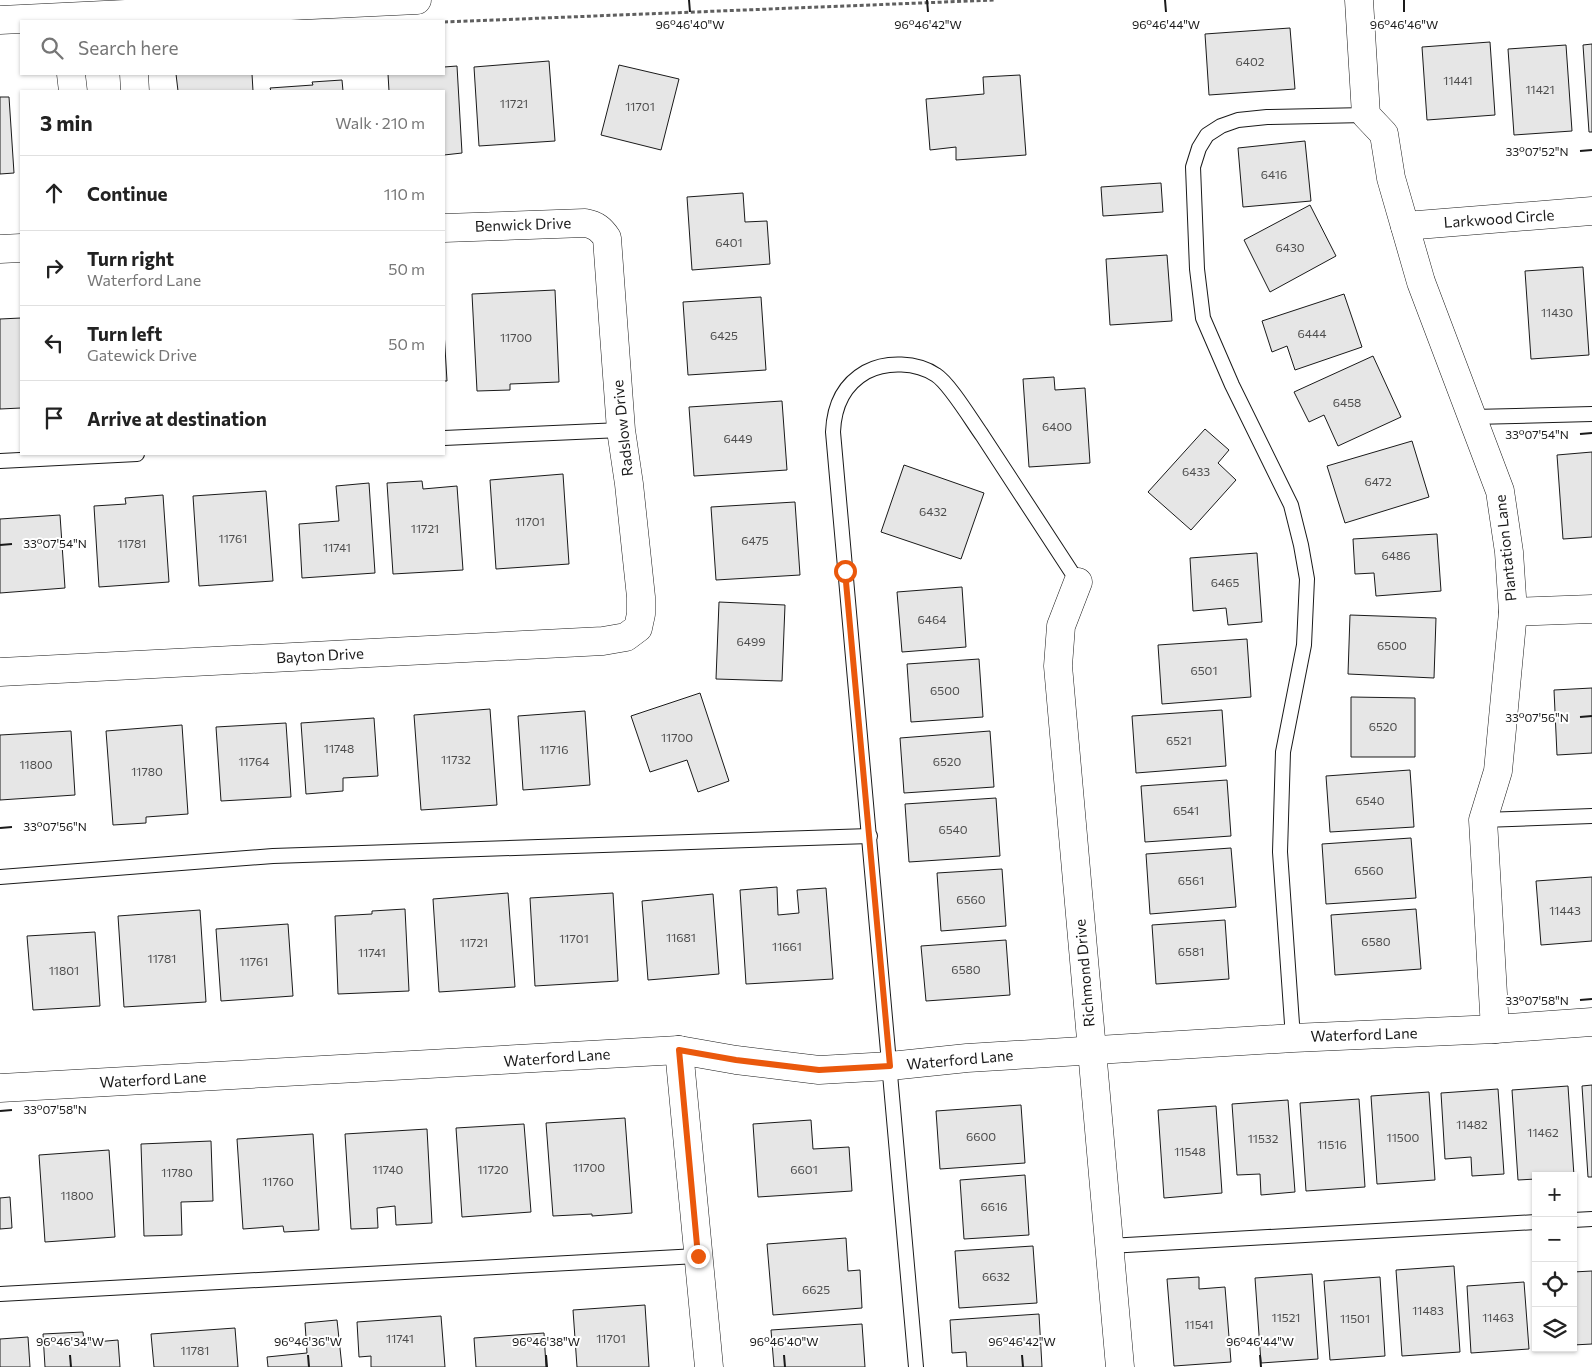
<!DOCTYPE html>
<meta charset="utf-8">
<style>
body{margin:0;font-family:Commissioner,sans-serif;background:#f6f6f6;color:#222}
.controls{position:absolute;right:15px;bottom:15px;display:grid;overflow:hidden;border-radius:0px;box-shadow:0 1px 4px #0004}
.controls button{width:45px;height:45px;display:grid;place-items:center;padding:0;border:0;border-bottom:1px solid #e0e0e0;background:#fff;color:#222;font:25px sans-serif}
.stop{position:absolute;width:15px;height:15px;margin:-11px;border:4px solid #ea580c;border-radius:50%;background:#fff}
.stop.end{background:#ea580c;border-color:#fff;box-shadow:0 1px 5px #0008}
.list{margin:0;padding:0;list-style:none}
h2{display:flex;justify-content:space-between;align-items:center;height:65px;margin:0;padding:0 20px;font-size:21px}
h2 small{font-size:16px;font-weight:400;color:#767676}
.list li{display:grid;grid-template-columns:32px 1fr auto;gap:15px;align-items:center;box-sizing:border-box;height:75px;padding:0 20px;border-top:1px solid #e0e0e0}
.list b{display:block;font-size:19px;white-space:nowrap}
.list p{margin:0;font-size:16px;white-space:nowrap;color:#767676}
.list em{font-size:16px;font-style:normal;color:#767676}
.icon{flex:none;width:28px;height:28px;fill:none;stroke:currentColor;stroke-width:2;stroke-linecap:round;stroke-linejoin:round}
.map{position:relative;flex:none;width:1592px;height:1367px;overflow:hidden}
.search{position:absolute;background:#fff;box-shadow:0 1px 4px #0004;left:20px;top:20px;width:425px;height:55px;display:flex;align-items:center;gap:12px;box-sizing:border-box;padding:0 18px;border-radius:0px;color:#767676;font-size:19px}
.panel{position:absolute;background:#fff;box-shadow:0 1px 4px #0004;left:20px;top:90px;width:425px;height:365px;border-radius:0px}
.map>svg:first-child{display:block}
.building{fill:#e6e6e6;stroke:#1a1a1a}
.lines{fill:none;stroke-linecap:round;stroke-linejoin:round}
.lane-casing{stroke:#1a1a1a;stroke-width:16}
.street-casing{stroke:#1a1a1a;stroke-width:29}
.secondary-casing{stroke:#1a1a1a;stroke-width:29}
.path{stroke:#5f5f5f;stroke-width:3;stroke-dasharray:4 2.5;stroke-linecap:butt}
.lane{stroke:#fff;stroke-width:14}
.street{stroke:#fff;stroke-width:28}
.secondary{stroke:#fff;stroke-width:28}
.route{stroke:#ea580c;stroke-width:6}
.ticks{fill:none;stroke:#1a1a1a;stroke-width:2}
.labels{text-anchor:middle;stroke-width:4;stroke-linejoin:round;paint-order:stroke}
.number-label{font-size:12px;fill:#4d4d4d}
.street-label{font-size:15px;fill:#1a1a1a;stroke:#fff}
.ticks-label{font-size:12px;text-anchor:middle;fill:#1a1a1a;stroke:#fff;stroke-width:4;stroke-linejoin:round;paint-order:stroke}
</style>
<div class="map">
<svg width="1592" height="1367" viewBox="0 0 1592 1367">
<rect width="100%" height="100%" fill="#fff"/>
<g class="building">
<path d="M1290,28l5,61 -86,6 -4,-61z"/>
<path d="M1490,42l5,73 -68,5 -5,-73z"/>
<path d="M1592,44v88h-3l-6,-87z"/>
<path d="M1566,45l6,86 -58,4 -6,-86z"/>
<path d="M549,61l6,80 -76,5 -5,-79z"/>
<path d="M619,65l60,14 -18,71 -60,-15z"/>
<path d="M457,66l5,87 -18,2v-64h-55l-1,-17h56v-7z"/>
<path d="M176,74h76l1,17h-75z"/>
<path d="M1020,75l6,80 -70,5v-13l-26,3 -4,-51 58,-5 -1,-17z"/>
<path d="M342,80l1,11h-72l-1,-3 43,-3 -1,-3z"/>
<path d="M0,97h9l5,76 -14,1z"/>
<path d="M1305,141l6,60 -68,6 -5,-59z"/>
<path d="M1161,183l2,29 -60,4 -2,-29z"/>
<path d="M743,193l2,29 22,-1 3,43 -78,6 -5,-73z"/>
<path d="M1310,205l26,51 -66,36 -26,-52z"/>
<path d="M1167,255l5,66 -62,4 -4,-66z"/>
<path d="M1583,267l6,88 -58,4 -6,-88z"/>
<path d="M555,290l4,92 -49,2v6l-33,1 -5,-97z"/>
<path d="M1344,294l18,53 -67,23 -8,-24 -15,6 -10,-31z"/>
<path d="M761,297l5,73 -78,5 -5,-73z"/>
<path d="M21,318v90l-21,1v-90z"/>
<path d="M444,331l3,50h-3z"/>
<path d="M1373,356l28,61 -63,29 -14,-31 -15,7 -15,-30z"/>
<path d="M1054,377l1,13 30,-2 5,75 -61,4 -6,-88z"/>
<path d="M782,401l5,69 -93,6 -5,-69z"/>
<path d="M1205,429l24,21 -11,13 18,17 -45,50 -43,-38z"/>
<path d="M1412,441l17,56 -84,26 -18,-57z"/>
<path d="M1592,452v85l-29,2 -6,-84z"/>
<path d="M904,465l80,28 -23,66 -80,-27z"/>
<path d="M563,474l6,90 -73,5 -6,-89z"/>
<path d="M422,481l1,8 34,-3 6,84 -70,4 -6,-91z"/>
<path d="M369,483l6,90 -73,5 -3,-54 40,-3 -3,-35z"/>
<path d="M266,491l7,90 -74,5 -6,-90z"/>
<path d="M163,495l6,87 -70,5 -5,-81 32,-2 -1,-6z"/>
<path d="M795,502l5,73 -84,5 -5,-73z"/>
<path d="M60,515l5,73 -65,5v-74z"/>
<path d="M1437,534l4,57 -65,5 -2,-23 -19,1 -2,-35z"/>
<path d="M1257,553l5,69 -34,3 -2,-17 -33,3 -3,-53z"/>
<path d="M962,587l4,60 -64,5 -5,-60z"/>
<path d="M719,602l66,3 -3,76 -66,-2z"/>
<path d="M1350,615l86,3 -2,60 -86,-4z"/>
<path d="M1247,639l4,58 -89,7 -4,-59z"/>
<path d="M979,659l4,58 -72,5 -4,-58z"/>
<path d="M1592,688v65l-35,2 -3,-65z"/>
<path d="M700,693l29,88 -31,11 -11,-32 -37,12 -19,-56z"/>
<path d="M1351,697l64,1v59h-64z"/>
<path d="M490,709l7,96 -76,5 -7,-95z"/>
<path d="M1222,710l4,56 -90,7 -4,-57z"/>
<path d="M585,711l5,74 -67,5 -5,-74z"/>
<path d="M374,718l4,58 -35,2v13l-37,3 -5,-71z"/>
<path d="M286,723l5,74 -70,4 -5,-74z"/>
<path d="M182,725l6,89 -42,3v6l-33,2 -7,-94z"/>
<path d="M71,731l4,64 -75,5v-65z"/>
<path d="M990,731l4,56 -90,6 -4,-55z"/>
<path d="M1410,770l4,57 -84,5 -4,-56z"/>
<path d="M1227,780l4,56 -86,6 -4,-56z"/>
<path d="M996,798l4,58 -91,6 -4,-58z"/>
<path d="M1411,838l5,60 -90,6 -4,-60z"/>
<path d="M1231,848l5,59 -86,7 -4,-60z"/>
<path d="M1002,869l4,57 -65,5 -4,-58z"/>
<path d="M1592,877v64l-51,4 -5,-64z"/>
<path d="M777,887l1,28 21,-2 -2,-23 29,-2 7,91 -87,5 -6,-94z"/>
<path d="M508,893l7,94 -76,5 -6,-93z"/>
<path d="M613,893l5,88 -83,5 -5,-88z"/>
<path d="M713,894l6,80 -71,6 -6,-79z"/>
<path d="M405,909l4,82 -71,3 -3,-78 37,-2v-3z"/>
<path d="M1416,909l5,60 -86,6 -4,-60z"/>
<path d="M200,910l6,92 -82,5 -6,-91z"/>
<path d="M1225,920l4,59 -73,5 -4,-59z"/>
<path d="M288,924l5,72 -72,5 -5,-72z"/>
<path d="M95,932l5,74 -67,4 -6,-74z"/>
<path d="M1006,940l4,55 -84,6 -5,-55z"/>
<path d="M1592,1085v92h-4l-6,-91z"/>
<path d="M1568,1086l6,90h-38v3l-18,1 -6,-90z"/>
<path d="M1498,1089l6,85 -32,2 -1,-19 -26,2 -4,-66z"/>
<path d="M1429,1092l6,88 -58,4 -6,-88z"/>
<path d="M1359,1099l6,88 -59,4 -6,-88z"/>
<path d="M1288,1100l7,92 -34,3 -1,-21 -23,1 -5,-71z"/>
<path d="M1021,1105l4,58 -85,6 -4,-58z"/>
<path d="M1216,1106l6,87 -58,5 -6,-88z"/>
<path d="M625,1118l7,95 -40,3v-2l-39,2 -7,-93z"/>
<path d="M811,1120l2,29 36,-2 3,44 -94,6 -5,-73z"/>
<path d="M524,1124l7,88 -69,5 -6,-89z"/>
<path d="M427,1129l5,94 -36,2 -1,-19 -18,2 1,20 -27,1 -6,-95z"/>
<path d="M313,1134l6,96 -35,2 -1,-6 -40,3 -6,-90z"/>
<path d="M211,1141l2,60 -32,1 1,33 -38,1 -3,-92z"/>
<path d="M109,1150l6,87 -70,5 -6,-87z"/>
<path d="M1025,1175l4,60 -65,4 -4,-59z"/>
<path d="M10,1197l2,31 -12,1v-31z"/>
<path d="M846,1238l2,33 12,-1 2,38 -89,7 -6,-71z"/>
<path d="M1033,1246l4,57 -78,5 -4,-57z"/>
<path d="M1454,1266l6,86 -58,4 -6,-86z"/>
<path d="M1592,1271v73l-19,1v-73z"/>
<path d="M1312,1274l6,85 -57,4 -6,-85z"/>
<path d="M1199,1277v12l26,-2 6,75 -57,4 -7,-87z"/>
<path d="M1380,1277l5,79 -55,4 -6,-79z"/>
<path d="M1524,1282l5,67 -58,4 -4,-67z"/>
<path d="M645,1305l4,62h-72l-4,-57z"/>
<path d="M1039,1314l3,53h-75l-1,-15 -14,1 -2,-33z"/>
<path d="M441,1316l4,51h-74v-11l-12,1 -2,-35z"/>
<path d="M337,1320l5,47h-74l-1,-10 40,-4 -2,-30z"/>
<path d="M862,1324l3,43h-91l-3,-37z"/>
<path d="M235,1328l3,39h-84l-3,-33z"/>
<path d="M83,1332l1,11 34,-3 2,27h-75l-2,-33z"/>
<path d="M544,1333l2,34h-70l-2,-29z"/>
<path d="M28,1337l2,30h-30v-28z"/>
</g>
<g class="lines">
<g class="lane-casing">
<g id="lane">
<path d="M1473,417l119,-3"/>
<path d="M444,438l177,-8"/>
<path d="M0,461l137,-7"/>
<path d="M1483,820l109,-4"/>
<path d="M0,877l273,-21 597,-20"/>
<path d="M1293,1038l-13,-186 3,-100 21,-107 3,-66 -6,-34 -10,-40 -59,-120 -29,-67 -6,-49 -4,-102 6,-19 8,-13 14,-9 17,-6 29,-3 99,-2"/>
<path d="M1573,1220l19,-1"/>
<path d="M1109,1246l427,-24"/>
<path d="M0,1294l697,-38"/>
<path d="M916,1367l-83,-935c1,-26 10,-47 33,-60 20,-11 51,-10 70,3 13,8 36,46 46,60 32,49 64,98 96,147"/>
</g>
</g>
<g class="street-casing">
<g id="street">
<path d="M1359,0l7,115 18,19 7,44 30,104 79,209 9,61 4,60 -15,159 -15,49 12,209"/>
<path d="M71,74l2,17"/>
<path d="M134,74l1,17"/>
<path d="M1405,226l187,-15"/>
<path d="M0,249l21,-1"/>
<path d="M1078,582l-17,44 -3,40 62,701"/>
<path d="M1513,612l79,-3"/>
<path d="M0,672l603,-31 23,-4 12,-9 3,-14v-17l-12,-113 -8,-54 -14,-192c-6,-9 -11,-13 -22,-15l-141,5"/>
<path d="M679,1050l30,317"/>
<path d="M0,1088l679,-38 57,10 83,10 71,-4 77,-8 326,-20 202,-9 97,-7"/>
</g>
</g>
<g class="secondary-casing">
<path id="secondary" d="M0,20l417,-20"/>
</g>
<path class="path" d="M444,22l551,-22"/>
<use href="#lane" class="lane"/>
<use href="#street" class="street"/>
<use href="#secondary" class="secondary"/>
</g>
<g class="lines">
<path class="route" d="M698,1256l-19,-206 57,10 83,10 71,-4 -45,-495"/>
</g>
<path class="ticks" d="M689,0l1,12M927,0l1,12M1165,0l1,12M1404,0v12M1580,151l12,-1M1580,434l12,-1M0,545l12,-1M1580,717l12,-1M0,828l12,-1M1580,1000l12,-1M0,1111l12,-1M70,1355l1,12M308,1355l1,12M546,1355l1,12M784,1355l1,12M1022,1355l1,12M1260,1355l1,12"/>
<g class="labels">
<g class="number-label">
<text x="1250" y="66">6402</text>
<text x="1458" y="85">11441</text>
<text x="1540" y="94">11421</text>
<text x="514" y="108">11721</text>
<text x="640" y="111">11701</text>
<text x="1274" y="179">6416</text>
<text x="729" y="247">6401</text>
<text x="1290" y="252">6430</text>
<text x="1557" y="317">11430</text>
<text x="1312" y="338">6444</text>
<text x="724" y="340">6425</text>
<text x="516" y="342">11700</text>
<text x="1347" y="407">6458</text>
<text x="1057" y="431">6400</text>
<text x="738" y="443">6449</text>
<text x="1196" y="476">6433</text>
<text x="1378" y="486">6472</text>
<text x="933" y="516">6432</text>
<text x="530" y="526">11701</text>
<text x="425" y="533">11721</text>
<text x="233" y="543">11761</text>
<text x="755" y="545">6475</text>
<text x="132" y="548">11781</text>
<text x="337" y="552">11741</text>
<text x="1396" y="560">6486</text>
<text x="1225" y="587">6465</text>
<text x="932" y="624">6464</text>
<text x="751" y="646">6499</text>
<text x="1392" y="650">6500</text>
<text x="1204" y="675">6501</text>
<text x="945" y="695">6500</text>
<text x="1383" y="731">6520</text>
<text x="677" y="742">11700</text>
<text x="1179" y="745">6521</text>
<text x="339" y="753">11748</text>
<text x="554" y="754">11716</text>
<text x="456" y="764">11732</text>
<text x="254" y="766">11764</text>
<text x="947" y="766">6520</text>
<text x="36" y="769">11800</text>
<text x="147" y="776">11780</text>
<text x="1370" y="805">6540</text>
<text x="1186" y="815">6541</text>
<text x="953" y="834">6540</text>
<text x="1369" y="875">6560</text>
<text x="1191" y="885">6561</text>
<text x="971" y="904">6560</text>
<text x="1565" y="915">11443</text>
<text x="681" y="942">11681</text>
<text x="574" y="943">11701</text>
<text x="1376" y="946">6580</text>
<text x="474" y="947">11721</text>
<text x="787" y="951">11661</text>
<text x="1191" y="956">6581</text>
<text x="372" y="957">11741</text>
<text x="162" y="963">11781</text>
<text x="254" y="966">11761</text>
<text x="966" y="974">6580</text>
<text x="64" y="975">11801</text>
<text x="1472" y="1129">11482</text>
<text x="1543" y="1137">11462</text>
<text x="981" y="1141">6600</text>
<text x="1403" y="1142">11500</text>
<text x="1263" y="1143">11532</text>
<text x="1332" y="1149">11516</text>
<text x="1190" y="1156">11548</text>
<text x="589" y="1172">11700</text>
<text x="388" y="1174">11740</text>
<text x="493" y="1174">11720</text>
<text x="804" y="1174">6601</text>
<text x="177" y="1177">11780</text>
<text x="278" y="1186">11760</text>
<text x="77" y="1200">11800</text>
<text x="994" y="1211">6616</text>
<text x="996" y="1281">6632</text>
<text x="816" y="1294">6625</text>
<text x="1428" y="1315">11483</text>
<text x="1286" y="1322">11521</text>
<text x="1498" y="1322">11463</text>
<text x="1355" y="1323">11501</text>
<text x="1199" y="1329">11541</text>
<text x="400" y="1343">11741</text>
<text x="611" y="1343">11701</text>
<text x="195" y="1355">11781</text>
</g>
<g class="street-label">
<text transform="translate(1499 219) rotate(-4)" y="5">Larkwood Circle</text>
<text transform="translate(523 225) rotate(-2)" y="5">Benwick Drive</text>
<text transform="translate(623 428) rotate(-96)" y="5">Radslow Drive</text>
<text transform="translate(1506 548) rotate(-96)" y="5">Plantation Lane</text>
<text transform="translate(320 656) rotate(-3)" y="5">Bayton Drive</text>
<text transform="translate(1085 973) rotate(-95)" y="5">Richmond Drive</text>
<text transform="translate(1364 1035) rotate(-2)" y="5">Waterford Lane</text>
<text transform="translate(557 1058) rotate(-4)" y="5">Waterford Lane</text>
<text transform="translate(960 1060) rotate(-5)" y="5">Waterford Lane</text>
<text transform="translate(153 1080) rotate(-3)" y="5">Waterford Lane</text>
</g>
</g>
<g class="ticks-label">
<text x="690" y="29">96°46'40"W</text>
<text x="928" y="29">96°46'42"W</text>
<text x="1166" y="29">96°46'44"W</text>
<text x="1404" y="29">96°46'46"W</text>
<text x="1537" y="156">33°07'52"N</text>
<text x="1537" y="439">33°07'54"N</text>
<text x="55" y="548">33°07'54"N</text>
<text x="1537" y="722">33°07'56"N</text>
<text x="55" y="831">33°07'56"N</text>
<text x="1537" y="1005">33°07'58"N</text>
<text x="55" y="1114">33°07'58"N</text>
<text x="70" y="1346">96°46'34"W</text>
<text x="308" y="1346">96°46'36"W</text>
<text x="546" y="1346">96°46'38"W</text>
<text x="784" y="1346">96°46'40"W</text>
<text x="1022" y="1346">96°46'42"W</text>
<text x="1260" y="1346">96°46'44"W</text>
</g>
</svg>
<div class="controls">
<button>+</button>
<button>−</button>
<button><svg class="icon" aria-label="locate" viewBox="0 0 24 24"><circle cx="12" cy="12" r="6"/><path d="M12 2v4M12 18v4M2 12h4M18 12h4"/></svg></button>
<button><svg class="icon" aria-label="layers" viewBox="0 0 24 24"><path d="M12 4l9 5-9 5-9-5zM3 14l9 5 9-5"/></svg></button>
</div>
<div class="stop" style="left:845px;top:571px"></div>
<div class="stop end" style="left:698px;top:1256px"></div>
<div class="search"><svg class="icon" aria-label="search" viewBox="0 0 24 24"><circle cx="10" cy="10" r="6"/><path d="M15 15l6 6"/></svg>Search here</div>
<section class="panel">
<h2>3 min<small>Walk · 210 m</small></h2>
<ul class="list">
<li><svg class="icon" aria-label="ahead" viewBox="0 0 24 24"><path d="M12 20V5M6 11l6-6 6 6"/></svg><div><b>Continue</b></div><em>110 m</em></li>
<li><svg class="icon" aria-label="right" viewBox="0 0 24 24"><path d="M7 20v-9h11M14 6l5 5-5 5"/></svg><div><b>Turn right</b><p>Waterford Lane</p></div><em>50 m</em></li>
<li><svg class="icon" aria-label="left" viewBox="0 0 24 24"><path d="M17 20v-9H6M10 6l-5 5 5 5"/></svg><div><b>Turn left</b><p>Gatewick Drive</p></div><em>50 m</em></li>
<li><svg class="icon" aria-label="arrive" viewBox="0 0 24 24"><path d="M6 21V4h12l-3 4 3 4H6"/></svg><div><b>Arrive at destination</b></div></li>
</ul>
</section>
</div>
